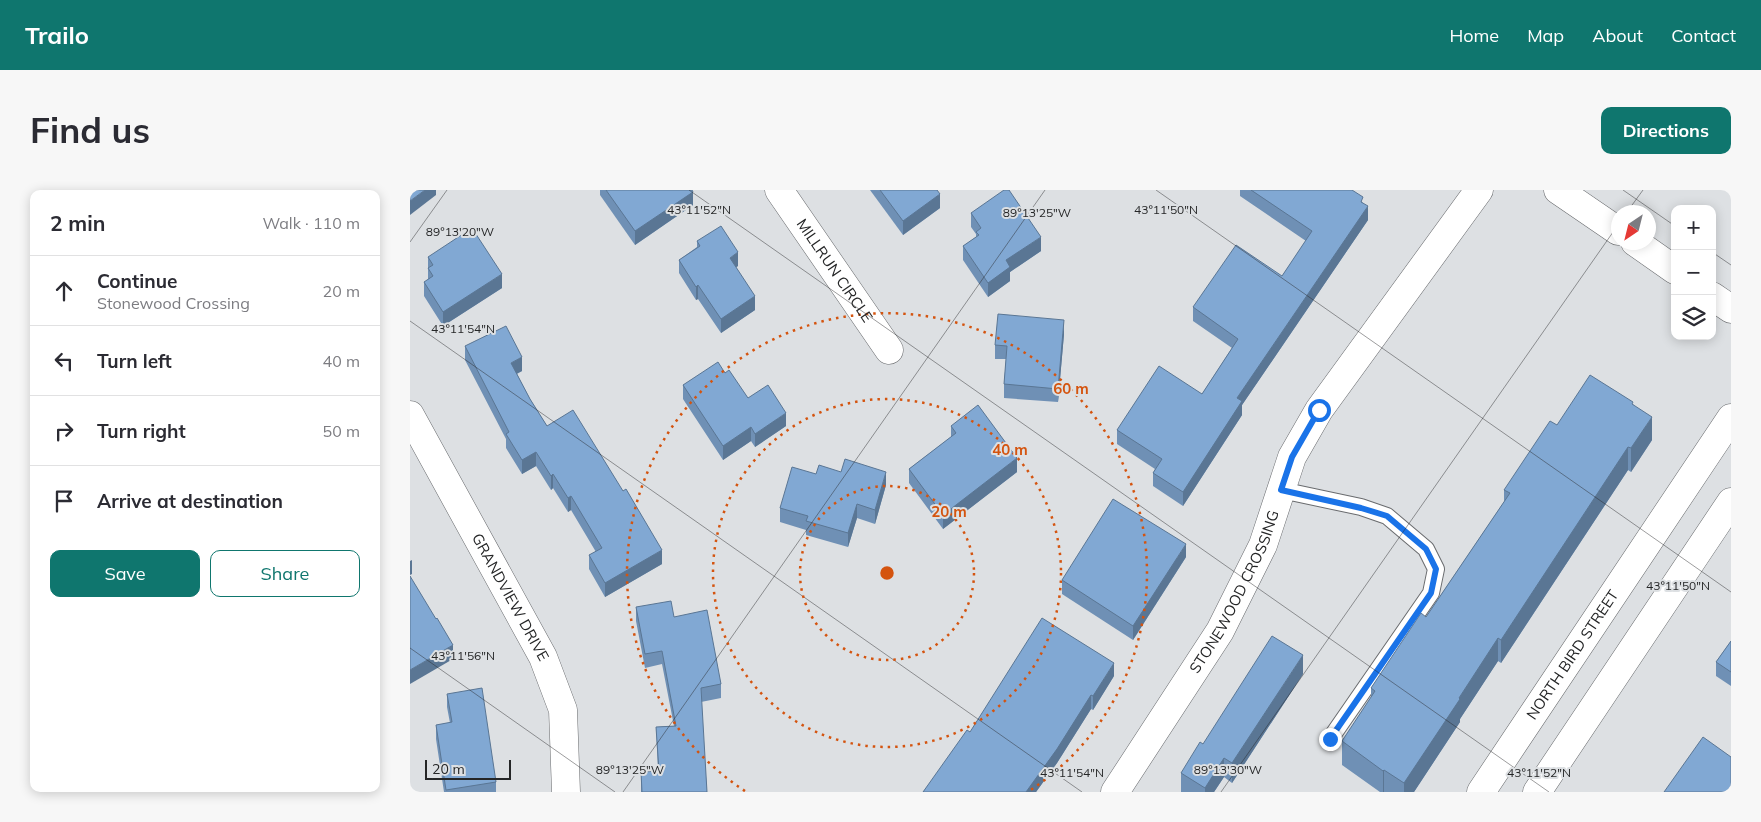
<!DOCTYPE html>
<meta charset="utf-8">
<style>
body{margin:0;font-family:Mulish,sans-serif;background:#f7f7f7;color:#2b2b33}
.controls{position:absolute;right:15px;top:15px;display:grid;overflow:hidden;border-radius:10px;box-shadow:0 2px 12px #0003}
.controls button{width:45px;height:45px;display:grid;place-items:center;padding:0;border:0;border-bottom:1px solid #e1e1e2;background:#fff;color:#2b2b33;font:25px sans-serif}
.compass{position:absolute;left:1201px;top:15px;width:45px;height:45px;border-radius:50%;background:#fff;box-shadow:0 2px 12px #0003;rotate:215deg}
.scale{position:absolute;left:15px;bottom:12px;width:86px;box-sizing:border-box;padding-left:5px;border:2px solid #252627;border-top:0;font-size:14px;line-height:18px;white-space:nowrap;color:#252627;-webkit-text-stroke:4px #dde0e3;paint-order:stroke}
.stop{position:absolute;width:15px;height:15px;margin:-11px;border:4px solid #1a73e8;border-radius:50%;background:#fff}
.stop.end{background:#1a73e8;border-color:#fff;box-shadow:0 1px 5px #0008}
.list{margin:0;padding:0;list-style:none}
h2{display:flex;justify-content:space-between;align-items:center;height:65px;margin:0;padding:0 20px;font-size:21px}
h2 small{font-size:16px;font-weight:400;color:#7c7c81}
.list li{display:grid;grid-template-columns:32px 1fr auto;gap:15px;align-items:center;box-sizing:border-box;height:70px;padding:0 20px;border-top:1px solid #e1e1e2}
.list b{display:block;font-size:19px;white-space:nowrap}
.list p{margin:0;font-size:16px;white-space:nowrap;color:#7c7c81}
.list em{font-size:16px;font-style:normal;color:#7c7c81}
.actions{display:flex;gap:10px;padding:15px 20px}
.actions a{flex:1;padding:11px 0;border:1px solid #0f766e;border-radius:10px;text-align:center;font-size:18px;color:#0f766e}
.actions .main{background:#0f766e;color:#fff}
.icon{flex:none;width:28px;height:28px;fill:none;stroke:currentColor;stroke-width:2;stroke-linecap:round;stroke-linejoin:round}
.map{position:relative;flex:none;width:1321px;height:602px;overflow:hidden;border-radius:10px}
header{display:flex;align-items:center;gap:30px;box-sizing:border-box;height:70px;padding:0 25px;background:#0f766e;color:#fff}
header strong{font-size:24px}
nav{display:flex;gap:28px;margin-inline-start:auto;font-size:18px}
.intro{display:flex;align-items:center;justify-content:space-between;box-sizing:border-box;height:120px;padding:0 30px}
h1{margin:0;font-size:35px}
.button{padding:12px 22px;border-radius:10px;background:#0f766e;color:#fff;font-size:18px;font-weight:700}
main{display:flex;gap:30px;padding:0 30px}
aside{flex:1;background:#fff;border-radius:10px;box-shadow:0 2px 12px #0003}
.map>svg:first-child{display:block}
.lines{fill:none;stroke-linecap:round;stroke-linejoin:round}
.service-casing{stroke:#696b6e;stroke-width:18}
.minor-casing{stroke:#696b6e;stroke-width:29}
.tertiary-casing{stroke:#696b6e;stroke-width:29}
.service{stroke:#fff;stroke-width:16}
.minor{stroke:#fff;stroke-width:28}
.tertiary{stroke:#fff;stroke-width:28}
.wall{fill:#6f90b5}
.shaded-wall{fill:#5a7694}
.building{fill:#81a8d3;stroke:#5a7694}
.route{stroke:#1a73e8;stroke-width:6}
.ticks{fill:none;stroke:#252627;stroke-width:1;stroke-opacity:0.45}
.ring{fill:none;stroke:#d4540f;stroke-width:2.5;stroke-dasharray:2.5 5}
.labels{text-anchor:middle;stroke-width:4;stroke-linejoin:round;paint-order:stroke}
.street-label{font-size:15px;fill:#252627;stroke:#dde0e3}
.ticks-label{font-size:12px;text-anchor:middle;fill:#252627;stroke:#dde0e3;stroke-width:4;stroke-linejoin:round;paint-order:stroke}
.centre{fill:#d4540f;stroke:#dde0e3;stroke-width:2.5}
.ring-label{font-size:15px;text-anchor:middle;font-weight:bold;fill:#d4540f;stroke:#dde0e3;stroke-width:4;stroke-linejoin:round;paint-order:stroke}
</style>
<header>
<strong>Trailo</strong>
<nav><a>Home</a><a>Map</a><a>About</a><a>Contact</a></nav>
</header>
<div class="intro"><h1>Find us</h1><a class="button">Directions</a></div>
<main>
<aside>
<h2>2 min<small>Walk · 110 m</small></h2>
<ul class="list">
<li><svg class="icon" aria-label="ahead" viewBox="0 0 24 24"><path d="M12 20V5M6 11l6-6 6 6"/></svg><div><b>Continue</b><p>Stonewood Crossing</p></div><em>20 m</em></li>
<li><svg class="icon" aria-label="left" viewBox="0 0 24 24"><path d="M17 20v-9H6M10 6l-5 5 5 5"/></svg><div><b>Turn left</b></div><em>40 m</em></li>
<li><svg class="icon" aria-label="right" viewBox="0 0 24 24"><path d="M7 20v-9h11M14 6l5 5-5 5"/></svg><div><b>Turn right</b></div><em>50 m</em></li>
<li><svg class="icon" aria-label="arrive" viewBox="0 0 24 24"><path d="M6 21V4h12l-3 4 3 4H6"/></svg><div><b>Arrive at destination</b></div></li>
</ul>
<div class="actions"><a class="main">Save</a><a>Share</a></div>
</aside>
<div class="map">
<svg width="1321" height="602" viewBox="0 0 1321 602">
<rect width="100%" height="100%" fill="#dde0e3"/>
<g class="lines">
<g class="service-casing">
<path id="service" d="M871,300l80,17 26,9 39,33 10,20 -5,24 -101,146"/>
</g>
<g class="minor-casing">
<g id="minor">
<path id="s1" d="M369,0l110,160"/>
<path d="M1148,0l60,41"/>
<path d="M1225,52l40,28"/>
<path d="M1302,106l19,13"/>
<path id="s2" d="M0,225l133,242 20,53 3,82"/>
<path id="s3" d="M705,602l105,-161 43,-86 29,-88 27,-47 160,-220"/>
</g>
</g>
<g class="tertiary-casing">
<g id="tertiary">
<path id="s4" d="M1071,602l250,-374"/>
<path d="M1127,602l194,-290"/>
</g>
</g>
<use href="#service" class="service"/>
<use href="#minor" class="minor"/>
<use href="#tertiary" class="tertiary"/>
</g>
<g class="wall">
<path d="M190,0h92l1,15 -58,40 -35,-50z"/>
<path d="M460,0h67l3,18 -37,27z"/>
<path d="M830,0h112l11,13 5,17 -126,185v10l-59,91 -30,-20v-13l2,-4 -38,-25v-14l85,-36 30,-46 -39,-27v-14l89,-31 24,-35 -66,-45z"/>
<path d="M561,23l70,38 -31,21v9l-22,16 -25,-37v-14l13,-9v-3l-5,-7z"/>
<path d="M287,51l41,25 -2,1 19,43 -34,23 -23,-34 -2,1 -17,-27v-13l18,-13z"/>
<path d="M18,67l74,31 -59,38 -19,-30v-14l4,-2z"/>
<path d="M654,144l-6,68 -54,-4v-14l2,-25h-11v-14z"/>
<path d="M55,156l57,25 -5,3 13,25 17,27 115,138 -57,33 -16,-28v-14l7,-3 -25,-42 -3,2 -15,-24 -2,2 -15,-24 -14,8 -16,-26v-9l-41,-79z"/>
<path d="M315,183l23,25 38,28 -31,21 -4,-6 -28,19 -40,-61v-14z"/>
<path d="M1223,214l19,36 -21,32 -3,-2 -127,193 -3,-2 -38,58v3l-46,70h-34l-38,-27v-24l29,-43v-10l55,-71 78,-115v-12z"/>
<path d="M541,236l66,46 -74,57 -34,-46v-14l42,-32z"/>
<path d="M406,284l70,11 -11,39 -18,-6 -9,29 -42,-12v-5l-26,-8v-14z"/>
<path d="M776,367l-53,83 -71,-46v-14z"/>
<path d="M226,417l38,10 47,67v14l-20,4 6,90h-66v-20l17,-1 -2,-44 18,-1 -12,-62 -17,4 -9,-47z"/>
<path d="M1321,451v45l-15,-10v-14z"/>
<path d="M893,484l-71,109 -8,-6 -10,15h-33v-19l22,-29z"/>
<path d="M704,486l-21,34 -2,-1 -34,54 -21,29h-113l47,-60z"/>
<path d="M37,504l49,88v10h-52l-8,-53v-14l14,-2 -3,-16z"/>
</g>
<g class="shaded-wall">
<path d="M15,0h11v5l-26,20v-14z"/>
<path d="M283,2v13l-58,40v-14z"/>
<path d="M530,4v14l-37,27v-14z"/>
<path d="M958,16v14l-126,185v10l-59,91v-14l54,-94z"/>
<path d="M631,47v14l-31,21v9l-22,16v-14l18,-23z"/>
<path d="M328,62v14l-8,5v-13z"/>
<path d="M92,84v14l-59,38v-14z"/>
<path d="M288,95v14l-2,1v-13z"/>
<path d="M345,106v14l-34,23v-14z"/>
<path d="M654,130v14l-6,68v-13z"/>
<path d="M112,167v14l-11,5v-13z"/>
<path d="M376,223v13l-31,21v-13z"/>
<path d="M1242,227v23l-21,32v-24z"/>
<path d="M341,237v14l-28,19v-14z"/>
<path d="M1218,257v23l-127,193v-23z"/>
<path d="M126,262v14l-14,8v-14z"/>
<path d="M607,268v14l-74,57v-14z"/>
<path d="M476,282v13l-11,39v-14z"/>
<path d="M143,284v14l-2,2v-14z"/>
<path d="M161,306v14l-3,2v-14z"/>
<path d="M447,314v14l-9,29v-14z"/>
<path d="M776,354v13l-53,83v-14z"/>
<path d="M252,360v14l-57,33v-14z"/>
<path d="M2,370v14l-2,1v-14z"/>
<path d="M1088,448v23l-38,58v3l-46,70h-10v-9z"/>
<path d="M43,455v14l-43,25v-14z"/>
<path d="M893,465v19l-71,109v-20z"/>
<path d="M704,473v13l-21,34v-14z"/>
<path d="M681,505v14l-34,54 -21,29h-10z"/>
<path d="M814,568v19l-10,15h-9v-4z"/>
<path d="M974,580v22h-1v-21z"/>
</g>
<g class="building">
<path d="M0,0h15l-15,11z"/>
<path d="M196,0h86l1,2 -58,39z"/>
<path d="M470,0h57l3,4 -37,27z"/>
<path d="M594,0h5l32,47 -35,23 4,7 -22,16 -25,-37 16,-11 -3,-3 5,-4 -10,-15z"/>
<path d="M841,0h101l11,7 -2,5 7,4 -131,192 5,3 -59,91 -30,-19 9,-14 -45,-29 42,-64 43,28 36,-55 -45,-32 43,-62 46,31 30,-45z"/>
<path d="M311,36l17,26 -8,6 25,38 -34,23 -23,-34 -2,2 -17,-27 21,-14 -3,-5z"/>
<path d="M62,38l30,46 -59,38 -19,-30 9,-6 -5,-8 5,-3 -5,-8z"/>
<path d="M588,124l66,6 -6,69 -54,-5 3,-38 -12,-1z"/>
<path d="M96,136l16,31 -11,6 19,36 17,27 26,-16 50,81 3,-2 36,61 -57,33 -16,-28 13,-7 -31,-52 -3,2 -15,-24 -2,2 -15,-24 -14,8 -16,-26 3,-2 -44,-86z"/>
<path d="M308,172l7,11 4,-3 19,28 20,-13 18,28 -31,21 -4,-7 -28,19 -40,-61z"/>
<path d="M1180,185l43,27 -1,2 20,13 -21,31 -3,-1 -127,193 -3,-2 -39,60 1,1 -56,84 -20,-13 -1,1 -41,-30 33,-50 -4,-3 50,-75 5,4 84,-124 -6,-3 46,-69 7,4z"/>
<path d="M568,215l39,53 -74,57 -34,-46 47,-36 -5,-7z"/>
<path d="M435,269l41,13 -11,38 -18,-6 -9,29 -42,-12 2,-5 -28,-8 12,-41 24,7 3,-9 22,7z"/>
<path d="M703,309l73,45 -53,82 -71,-46z"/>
<path d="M0,386l26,43 1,-1 16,27 -43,25z"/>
<path d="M261,411l3,16 33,-7 14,74 -20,4 6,104h-65l-1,-20 18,-1 -3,-44 20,-1 -14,-75 -17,3 -9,-47z"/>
<path d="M632,428l72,45 -21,33 -2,-1 -34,54 -31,43h-103l44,-62 3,2z"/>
<path d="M862,446l31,19 -71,108 -8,-5 -19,30 -24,-15 19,-31 3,2z"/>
<path d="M1321,451v31l-15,-10z"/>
<path d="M72,498l14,94 -50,8 -10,-65 16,-3 -5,-28z"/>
<path d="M1293,547l28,20v35h-67z"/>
</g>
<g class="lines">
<path class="route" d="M909,220l-27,47 -11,33 80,18 26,8 39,33 10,20 -5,24 -101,146"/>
</g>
<path class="ticks" d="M279,0l860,602M746,0l575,402M1213,0l52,36M1217,22l16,-22M0,52l37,-52M1302,62l19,13M0,131l672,471M0,458l205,144M213,602l422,-602M811,602l397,-567"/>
<g class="ring">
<circle cx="477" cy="383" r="87"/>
<circle cx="477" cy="383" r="174"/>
<path d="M335 601A260 260 0 1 1 619 601"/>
</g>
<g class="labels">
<g class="street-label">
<text dy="5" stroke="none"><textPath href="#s1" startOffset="98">MILLRUN CIRCLE</textPath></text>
<text dy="5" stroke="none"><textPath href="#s3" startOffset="234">STONEWOOD CROSSING</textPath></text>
<text dy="5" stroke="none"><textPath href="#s2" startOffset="208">GRANDVIEW DRIVE</textPath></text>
<text dy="5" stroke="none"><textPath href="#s4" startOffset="165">NORTH BIRD STREET</textPath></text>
</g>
</g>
<g class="ticks-label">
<text x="289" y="24">43°11'52"N</text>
<text x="756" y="24">43°11'50"N</text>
<text x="627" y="27">89°13'25"W</text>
<text x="50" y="46">89°13'20"W</text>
<text x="53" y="143">43°11'54"N</text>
<text x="1268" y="400">43°11'50"N</text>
<text x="53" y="470">43°11'56"N</text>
<text x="220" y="584">89°13'25"W</text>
<text x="818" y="584">89°13'30"W</text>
<text x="662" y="587">43°11'54"N</text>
<text x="1129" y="587">43°11'52"N</text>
</g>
<circle cx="477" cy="383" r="8" class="centre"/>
<g class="ring-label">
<text x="661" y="204">60 m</text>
<text x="600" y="265">40 m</text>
<text x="539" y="327">20 m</text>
</g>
</svg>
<div class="controls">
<button>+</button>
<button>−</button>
<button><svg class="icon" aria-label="layers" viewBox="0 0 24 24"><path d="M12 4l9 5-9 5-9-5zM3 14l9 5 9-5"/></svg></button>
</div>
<svg class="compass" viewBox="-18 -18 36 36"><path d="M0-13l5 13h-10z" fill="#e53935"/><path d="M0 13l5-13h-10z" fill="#7c7c81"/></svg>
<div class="scale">20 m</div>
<div class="stop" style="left:909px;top:220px"></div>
<div class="stop end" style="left:920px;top:549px"></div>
</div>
</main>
